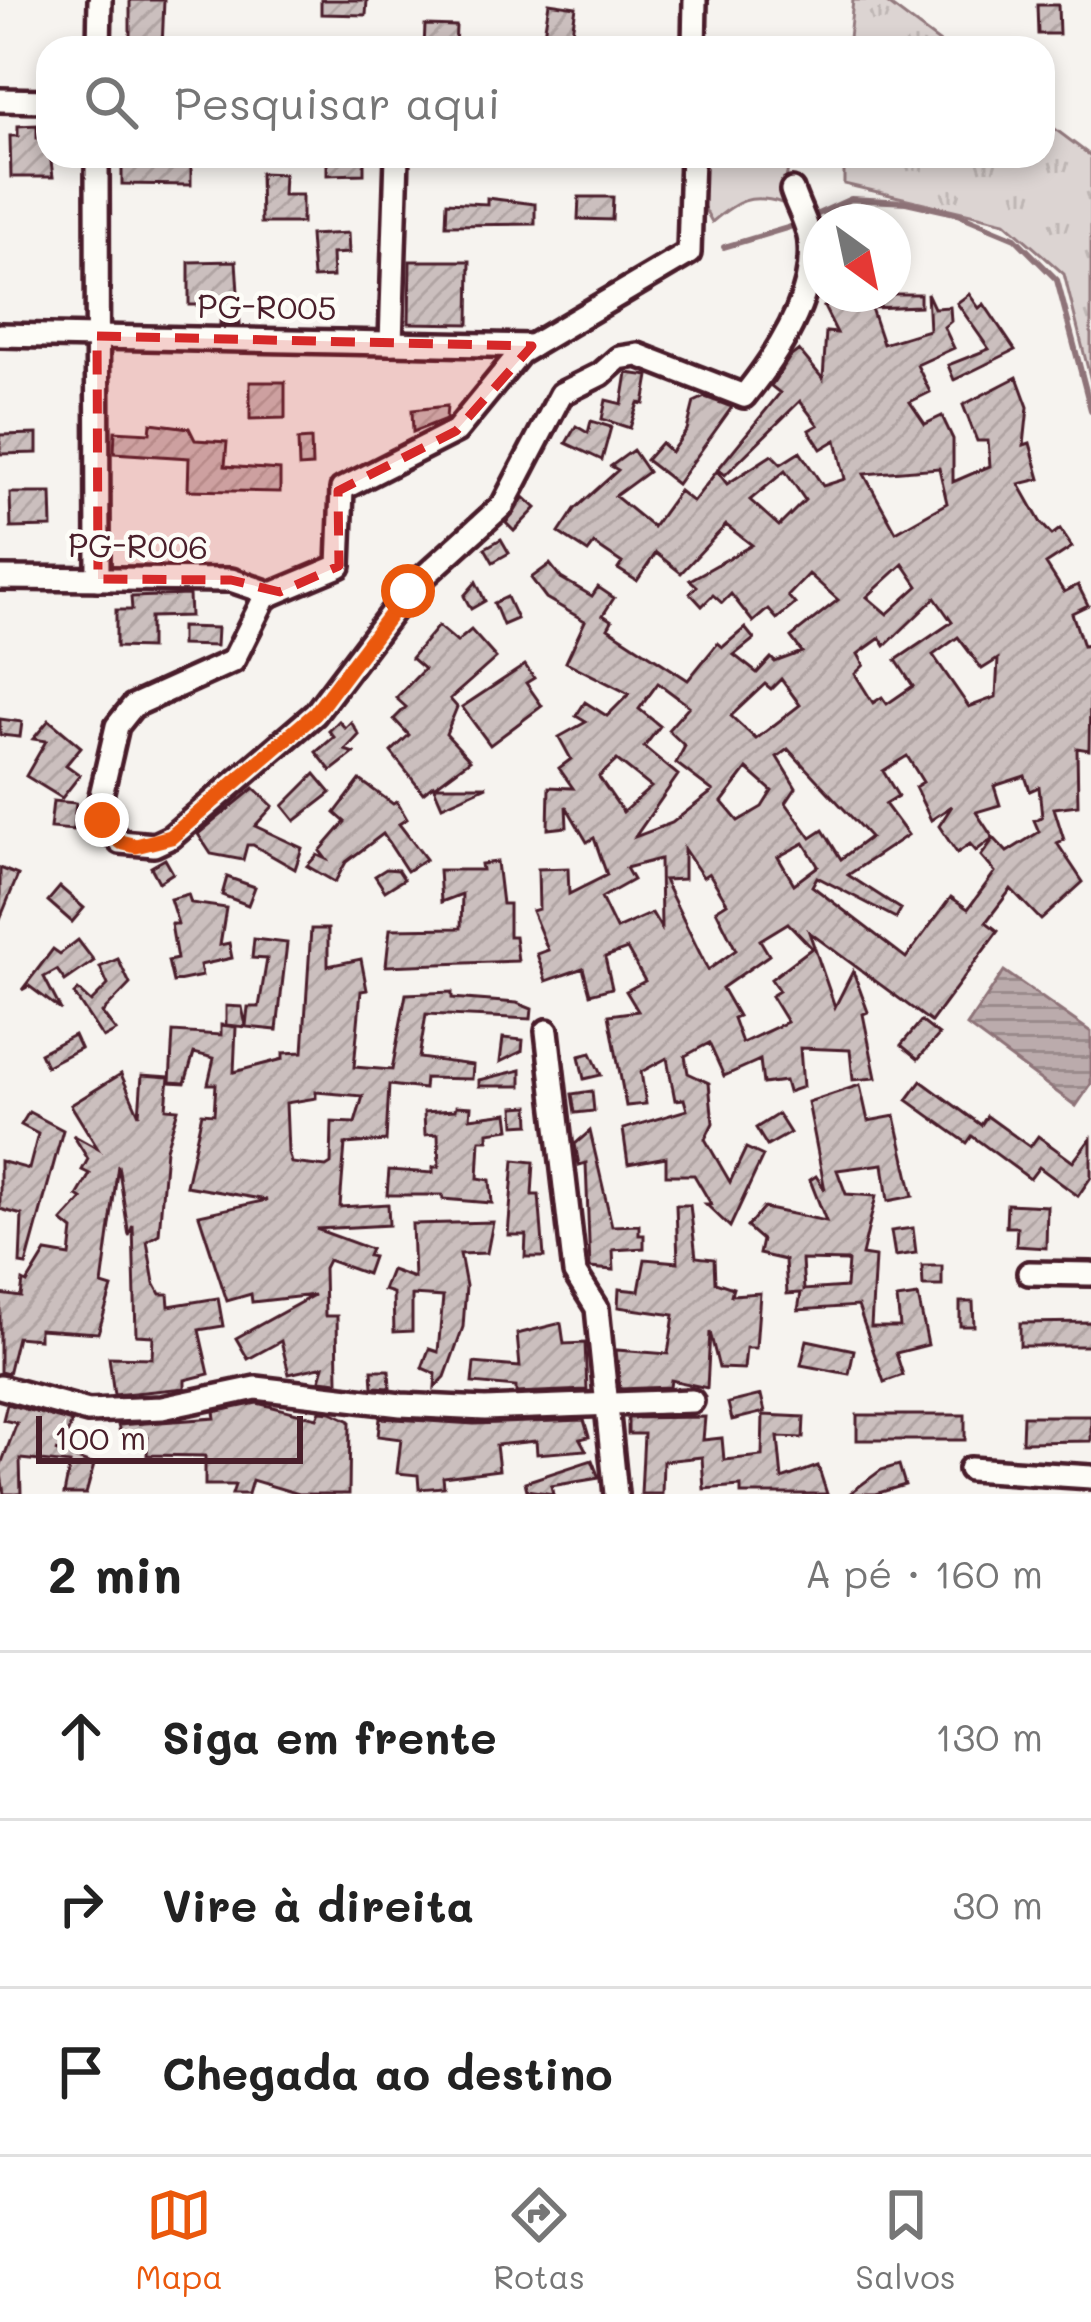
<!DOCTYPE html>
<html lang="pt">
<meta charset="utf-8">
<style>
body{margin:0;font-family:Mali,sans-serif;background:#f2f2f2;color:#222}
.compass{position:absolute;left:803px;top:204px;width:108px;height:108px;border-radius:50%;background:#fff;box-shadow:0 6px 18px #0003;rotate:147deg}
.scale{position:absolute;left:36px;bottom:30px;width:267px;box-sizing:border-box;padding-left:12px;border:6px solid #4a1f2b;border-top:0;font-size:33px;line-height:42px;white-space:nowrap;color:#4a1f2b;-webkit-text-stroke:9px #fdfcf7;paint-order:stroke}
.stop{position:absolute;width:36px;height:36px;margin:-27px;border:9px solid #ea580c;border-radius:50%;background:#fff}
.stop.end{background:#ea580c;border-color:#fff;box-shadow:0 3px 12px #0008}
.list{margin:0;padding:0;list-style:none}
h2{display:flex;justify-content:space-between;align-items:center;height:156px;margin:0;padding:0 48px;font-size:51px}
h2 small{font-size:39px;font-weight:400;color:#767676}
.list li{display:grid;grid-template-columns:78px 1fr auto;gap:36px;align-items:center;box-sizing:border-box;height:168px;padding:0 48px;border-top:3px solid #e0e0e0}
.list b{display:block;font-size:45px;white-space:nowrap}
.list em{font-size:39px;font-style:normal;color:#767676}
.icon{flex:none;width:66px;height:66px;fill:none;stroke:currentColor;stroke-width:2;stroke-linecap:round;stroke-linejoin:round}
.map{position:relative;flex:none;width:1091px;height:1494px;overflow:hidden}
.search{position:absolute;background:#fff;box-shadow:0 6px 18px #0003;left:36px;right:36px;top:36px;height:132px;display:flex;align-items:center;gap:30px;box-sizing:border-box;padding:0 42px;border-radius:36px;color:#767676;font-size:45px}
.sheet{height:660px;background:#fff}
nav{display:flex;justify-content:space-around;align-items:center;box-sizing:border-box;height:168px;border-top:3px solid #e0e0e0;background:#fff;font-size:33px;color:#767676}
nav a{display:grid;justify-items:center;gap:6px}
nav .on{color:#ea580c}
.map>svg:first-child{display:block}
.grass{fill:url(#grass-tufts);stroke:#937a7e;stroke-width:3}
.green{fill:#dcd4d2;stroke:#937a7e;stroke-width:3}
.water{fill:url(#water-rules);stroke:#8e7378;stroke-width:3}
.lines{fill:none;stroke-linecap:round;stroke-linejoin:round}
.stream{stroke:#8e7378;stroke-width:6}
.building{fill:url(#building-hatch);stroke:#4a1f2b;stroke-width:3;fill-rule:evenodd}
.minor-casing{stroke:#4a1f2b;stroke-width:30}
.minor{stroke:#fdfcf7;stroke-width:21}
.route{stroke:#ea580c;stroke-width:15}
.marked{fill:#d62828;fill-opacity:0.2;stroke:#d62828;stroke-width:9;stroke-dasharray:24 15;stroke-linejoin:round}
.labels{text-anchor:middle;stroke-width:9;stroke-linejoin:round;paint-order:stroke}
.street-label{font-size:33px;fill:#4a1f2b;stroke:#fdfcf7}
</style>
<div class="map">
<svg width="1091" height="1494" viewBox="0 0 1091 1494">
<defs>
<pattern id="grass-tufts" width="24" height="20" patternUnits="userSpaceOnUse" patternTransform="scale(3)"><rect width="24" height="20" fill="#dcd4d2"/><path d="M3 7l-1-3M5 7V3M7 7l1-3M15 17l-1-3M17 17v-4M19 17l1-3" fill="none" stroke="#beb6b4"/></pattern>
<pattern id="water-rules" width="6" height="5" patternUnits="userSpaceOnUse" patternTransform="scale(3)"><rect width="6" height="5" fill="#bbabac"/><path d="M0 2.5h6" fill="none" stroke="#9a8b8c"/></pattern>
<pattern id="building-hatch" width="6" height="6" patternUnits="userSpaceOnUse" patternTransform="scale(3)"><rect width="6" height="6" fill="#cbbfbe"/><path d="M-1 1l2-2M0 6l6-6M5 7l2-2" fill="none" stroke="#b0a4a3"/></pattern>
</defs>
<rect width="100%" height="100%" fill="#f6f3ef"/>
<filter id="ink" filterUnits="userSpaceOnUse"><feTurbulence type="fractalNoise" baseFrequency=".00833" numOctaves="2"/><feDisplacementMap in="SourceGraphic" scale="24" xChannelSelector="R" yChannelSelector="G"/><feConvolveMatrix kernelMatrix="1 2 1 2 8 2 1 2 1" color-interpolation-filters="sRGB"/></filter>
<g filter="url(#ink)">
<g class="grass">
<path d="M853,0h30l64,48h-99z"/>
<path d="M1043,120l48,36v225l-27,-107 -59,-52 -161,-38v-28h199z"/>
</g>
<path class="green" d="M691,156h99l-8,47c-32,-10 -45,-2 -70,19l-22,-40z"/>
<path class="water" d="M1004,971l87,61v52l-15,22 -109,-80z"/>
<g class="lines">
<path class="stream" d="M724,247l63,-19 64,-29 55,3 49,11 60,25 42,42 34,130"/>
</g>
<g class="building">
<path d="M130,0h34l-2,48h-32z"/>
<path d="M321,0h46l-1,15 -45,-1z"/>
<path d="M549,3l27,4 -5,31 -27,-4z"/>
<path d="M1037,5h21l1,29h-21z"/>
<path d="M425,25l31,1 -1,22h-31z"/>
<path d="M37,125v13h11l5,39h-42l-1,-41h8v-10z"/>
<path d="M122,156h42v9h27v20l-69,-1z"/>
<path d="M327,156h37v18l-37,1z"/>
<path d="M260,173l24,1 -1,21h19v28h-41z"/>
<path d="M579,197h34l-1,23 -34,-1z"/>
<path d="M487,198l48,6v20l-89,1 1,-23 40,2z"/>
<path d="M348,233l1,20 -17,1 1,23 -20,1 -3,-43z"/>
<path d="M236,261l4,63h-20l1,-19h-32v-43z"/>
<path d="M410,261h60l-1,63 -60,-1z"/>
<path d="M927,293l7,15 16,-1 1,14 -7,6 10,21 -37,17 13,27 -20,10 15,22 17,-8 11,23v43l37,-16 -2,-25h-11l-14,-36 54,-28 11,30 -4,38 6,-2 10,36 -21,5 22,39 11,12 8,-6 12,18 -26,17 18,28 14,-7 10,20 -16,8 11,33 8,-1 -2,105 -12,-2 1,57 -24,3 10,32 -7,3 26,39 -42,38 -30,-31 -25,33 12,9 -67,91 -122,-90 26,75 18,-36 15,41 -5,2 13,64 -23,2 -3,-30 -50,-2 3,39 -15,5 -3,-11 -22,3 -3,-24 -36,16 -15,-33 -24,13 3,17 21,10 4,40 -8,16 25,43 16,-34 17,8 -33,71 -24,-23h5l-17,-29h-28v-18l-38,7 -5,-35 64,-19 -3,-11 -9,1 -8,-42 -26,14 5,32 -20,2 -17,-91 29,-4 -12,-20 19,-10 -18,-32 -22,8 7,31 -22,6 -7,-26 -37,13 -9,-27 11,-4 -16,-39 7,-2 -1,-40 30,-1 1,26 38,-19 -13,-37 -7,4 -21,-36 1,21 -19,2 1,-42 24,1 -14,-20 12,-9 -12,-22 27,-15 -10,-6 9,-14 22,14 22,-22 -63,-32 19,-41 -39,-23 -15,-20 19,-14 11,14 31,18 6,-9 16,11 -11,17 9,6 -4,7 80,52 30,-37 5,4 22,-19 9,11 -20,16 23,18 14,-15 4,4 27,-10 -11,-15 47,-37 -29,-26 -21,22 7,8 -18,15 -9,-10 -15,13 -22,-28 -9,9 -9,-8 -11,11 -12,-13 7,-7 -7,-6 62,-35 -26,-20 -45,48 -25,-20 -19,28 -19,-12 4,-6 -28,-19 -6,8 -29,-19 16,-24 43,-39 -7,-4 22,-16 15,22 -33,24 38,31 26,-36 14,11 24,-31 10,13 45,-29 9,9 19,-12 23,34 22,-7 -9,-39 -15,9 -12,-19 9,-5 -18,-24 -75,74 -7,-6 62,-76 -9,-7 19,-29 9,-7 24,29 3,-47 11,1 -13,-26 27,-13h69v12l-49,2 12,36 46,-14zM939,468l8,35 -51,29 -32,-58zM785,471l20,29 -26,26 -29,-26zM903,564l15,22 -31,28 -20,-17zM935,598l17,24 -56,38 17,26 -26,18 -5,-7 -9,6 -18,-29 9,-9 -6,-11 22,-16 5,8zM958,637l24,32 16,-10 -2,38 -27,10 -36,-52zM781,679l19,26 -44,34 -25,-23 34,-32 6,5zM658,683l31,23 -21,24 17,16 -9,17 37,28 -41,32 -37,14 43,-62 -34,-28 16,-21 -21,-17zM788,749l82,88 -29,22 -18,-29 -12,8 -25,-35 10,-15 -19,-31zM907,756l16,26 -8,5 16,33 21,-14 -13,20 18,27 13,-9 6,7 17,-13 -17,-26 24,-7 -6,-19 31,-10 5,15 9,-4 3,30 -8,3 5,12 -32,20 -13,-14 -13,18 14,16 -27,37 -17,-12 -45,61 -94,-72 5,-9 79,41 5,-9 -53,-34 60,-40 -23,-31 13,-8 -15,-25zM617,760l34,27 -28,25 -24,-35zM747,769l25,22 -10,16 -24,14 -16,-19zM804,843l14,23 -24,18 -16,-27zM684,849l19,28 6,-4 18,30 -11,7 20,40 -28,20 -44,-90 20,-1zM660,859l1,69 -9,-15 -36,16 -15,-31 32,-18 -7,-12zM788,923l24,25 -41,31 8,12 -8,5 16,26 -45,21 -9,-25 5,-2 -16,-28 47,-33 -9,-15z"/>
<path d="M969,294l10,14 5,-4 31,46 -61,30 -6,-15 41,-16 -32,-46z"/>
<path d="M627,373l22,3 -5,28 -6,-1 -8,25 -28,-9 4,-19 16,4z"/>
<path d="M250,382h35v36l-35,1z"/>
<path d="M705,397l27,10 -55,77 -31,-24 15,-17 10,9 16,-22 7,-28z"/>
<path d="M447,406l-1,13 -33,13 -1,-22z"/>
<path d="M591,421l20,6 -9,33 -36,-17 10,-17 12,7z"/>
<path d="M151,423l38,5 6,12 32,2 -2,24 55,4v22l-92,-2 1,-32 -75,-5 1,-22 35,2z"/>
<path d="M37,434v19l-37,1v-19z"/>
<path d="M311,439l1,27 -13,1 -1,-27z"/>
<path d="M10,493h41l1,34 -41,1z"/>
<path d="M524,497l12,11 -22,23 -8,-8z"/>
<path d="M501,539l8,14 -16,9 -8,-14z"/>
<path d="M476,582l9,19 -14,8 -7,-13z"/>
<path d="M189,595l1,21 -40,1v31l-34,-1v-37h16l-1,-13z"/>
<path d="M507,597l10,22 -14,6 -9,-22z"/>
<path d="M438,626l19,16 14,-12 25,28 -46,41 7,8 -11,27 24,26 -35,26h52l-45,20 -9,-21 -10,8 -32,-41 18,-17 -15,-16 12,-12 -10,-9 28,-29 -13,-11z"/>
<path d="M181,627l36,1 -1,18 -35,-1z"/>
<path d="M525,665l9,13 -8,5 16,23 -52,39 -28,-38z"/>
<path d="M0,719l22,3 -2,15 -20,-2z"/>
<path d="M49,720l32,27 -15,18 14,10 -18,23 -36,-22 20,-35 -13,-2z"/>
<path d="M339,721l6,7 6,-6 8,13 -14,15 9,3 -23,18 -15,-19 18,-15 -5,-6z"/>
<path d="M315,774l16,19 -36,28 -12,-15z"/>
<path d="M360,780l33,24 4,-2 10,17 -8,5 27,35 -19,12 -24,-37 -37,28 -11,20 -28,-16 10,-11 9,4 -6,-8 25,-29 -10,-9z"/>
<path d="M254,788l19,18 -18,20 47,22 -7,21 -42,-24h-6l-4,15 -32,-6 -13,-20z"/>
<path d="M53,801l23,2 -3,27 -23,-2z"/>
<path d="M165,859l8,14 -14,9 -8,-15z"/>
<path d="M497,862l5,42h7v32h6l3,25 -132,5 4,-37 71,-1 1,-34 -21,8 -2,-32h43l-1,-6z"/>
<path d="M0,868l18,7 -18,44z"/>
<path d="M386,869l12,1 6,9 -19,12 -10,-15z"/>
<path d="M227,877l28,10 -7,18 -26,-10z"/>
<path d="M60,887l24,21 -12,14 -24,-21z"/>
<path d="M188,894l3,9 35,5 -6,37 9,-2 3,15 -32,7 2,11 -29,6 -5,-21 9,-2 -6,-35h7l-8,-25z"/>
<path d="M311,929h17v37l33,-7 6,31 -6,1 -7,76 38,3 14,-76 46,-2v6l65,5 15,6 -1,10 -105,-5 -7,44 54,7 -1,14 -47,-1 -1,11 -35,-4 -3,56 -41,3 -5,63 48,-3 1,21 -73,4 55,20 -3,7 5,1 -6,17 -39,-14 -4,8 1,48h12l1,66 -18,-2 4,-14 -35,8 -8,-33 -33,18 -12,-21 78,-43 -62,7 -1,-8 -24,7 -28,-86 68,-15 -81,-14 16,-73 12,1 2,-30h-8l6,-26 -20,-5 -9,30 -15,-1 3,-50 48,3v-10l15,2 -2,45 49,-13v-6l20,-1zM316,1092l47,4 -8,27 -23,-1 -1,42 -5,3 -35,-4 -3,-11 -2,-49 30,-5z"/>
<path d="M254,939l33,4 -10,87 -51,-5v-19l16,1 4,19 2,-19h11l8,-48 -15,-1z"/>
<path d="M78,940l16,21 -29,20 -8,-11 -13,7 17,33 -32,-24 -7,4 31,-41 7,5z"/>
<path d="M118,959l12,25 -28,29 14,18 -13,7 -29,-44 4,-4 13,12 17,-17 -8,-18z"/>
<path d="M921,1021l18,14 -21,24 -17,-14z"/>
<path d="M74,1035l6,13 -34,18 -6,-13z"/>
<path d="M503,1038l20,2 -1,11 -22,11z"/>
<path d="M591,1053l10,22 -17,4 -5,-23z"/>
<path d="M521,1070v16h-42v-6z"/>
<path d="M121,1074l18,41 3,-40 27,2 -3,31 12,1 -12,40 -7,85 -12,7 7,42 6,11h8l1,12 49,-8 5,28 -24,4 10,44 -24,6v8l-71,7 -5,-38 43,1 1,-22 -17,-1 -3,-110 -4,11 -11,-71 -16,120 10,3 -14,45 -59,-4v10l-22,-2 -9,37 -8,-2v-78l21,3 2,-16 4,2 19,-31 24,4 3,-26 -11,-9 20,-22 -5,-3 13,-22 -8,-4 6,-11 -15,-24 25,14 -27,-44z"/>
<path d="M921,1081l60,44 6,-9 43,31 8,-11 35,26 18,-24v39l-13,19 -39,-29 -9,12 -58,-43 -5,7 -60,-43z"/>
<path d="M860,1085l8,36 27,-5 18,80 -25,5 -5,-37 -46,6 9,24 30,2 -14,59 13,2 -4,70h29l-3,-28 21,-3 10,49 -32,8 7,22 -19,7 -26,-76 -60,4 3,-17 -14,1 -2,-34 -26,-6 3,-14 -15,-13 16,-19 63,13 -16,-41 6,-4 9,14 -17,-88zM802,1260l46,1 -2,26 -42,3z"/>
<path d="M592,1091l2,20 -19,2 -3,-19z"/>
<path d="M456,1106l15,1 -1,11 38,-5 2,16 -22,3v8h-8l-2,38 12,2 2,23 -49,-4 -1,-4h-55l2,-25 44,3v-6h6l-1,-33 -13,1 -1,-23 31,-2z"/>
<path d="M529,1106l1,18 -15,1 -1,-18z"/>
<path d="M29,1112l34,18 -37,135 -6,-1 2,-49 -22,-6v-48l29,8 9,-35 -17,-9z"/>
<path d="M778,1114l12,19 -23,13 -11,-18z"/>
<path d="M590,1131l22,95 27,-1v10h5v13l-31,2 1,20 -24,-2 -4,-105 -7,2 -4,-21z"/>
<path d="M514,1160l20,2 -2,33h7l5,62h-19l1,-22h-18z"/>
<path d="M1007,1204l40,2 -1,42 -30,-2 1,-19h-11z"/>
<path d="M676,1205h14l6,52 18,2 1,23 18,6 -2,7 29,-2 -4,55h-10l-2,21 -25,-1 -9,-36 -3,56 -36,-8 -1,7 -50,2 -4,-39 52,4 6,-39 -56,-8 1,-18 20,2 6,-32 33,3z"/>
<path d="M493,1222l-6,31 -27,1 6,32 -3,41 -18,50 -10,10 1,-13 -14,-6 7,-19 9,3 5,-55 -31,-2v36l-18,1 -1,-39 -10,-3 8,-20 23,8 -2,-54z"/>
<path d="M913,1228l3,25 -21,3 -4,-25z"/>
<path d="M922,1266h20v20h-19z"/>
<path d="M960,1302h13l1,24h-14z"/>
<path d="M1091,1322v24h-71v-23z"/>
<path d="M561,1323l3,21 21,-1 2,47 -71,3v-6l-44,-4 2,-20 46,4 -3,-33z"/>
<path d="M807,1340l47,10 -5,24 -48,-9z"/>
<path d="M372,1370h17l1,18 -17,-1z"/>
<path d="M761,1395l4,17 -33,8 -4,-17z"/>
<path d="M257,1403l60,15 3,-7 11,1 19,9 -1,73h-50l-47,-14 -4,14h-16l3,-9h-30v-29l-58,-1 1,-17 -10,2 -2,-7 -15,3 -3,-11 97,-7 -1,-6z"/>
<path d="M7,1404l65,18 -12,30 -5,-1 39,14 -8,29h-22l6,-30 -50,-5 1,35h-17l-4,-27 17,-44 -14,-3z"/>
<path d="M763,1415l41,2 -1,21 -25,-1 4,42 36,-13 9,28h-86v-8l-37,3 -2,-32 -39,4 -1,33h-21l3,-60h-16v-16l77,-1 -2,23 19,-2 2,22 38,-4z"/>
<rect x="857" y="1415" width="108" height="25"/>
<path d="M1023,1416h68v25l-69,1z"/>
<path d="M380,1418l94,6 110,-4 5,17 -9,2 6,11 -49,4 -1,-13 -40,4 3,25 -56,7 1,10 -25,2 -1,-14 -21,-2 4,-34 -23,-3z"/>
<path d="M592,1460l7,18 -48,8 2,8 -26,-4 -2,-8z"/>
<path d="M899,1465l6,20 -30,9h-26l32,-24z"/>
</g>
<g class="lines">
<g class="minor-casing">
<g id="minor">
<path d="M99,48l1,-48"/>
<path d="M694,48l1,-48"/>
<path d="M0,100l48,1"/>
<path d="M97,156l1,423"/>
<path d="M692,156l-3,97 -169,100 -64,78 -114,58 -3,77 -74,31 -32,64 -100,45 -16,20 -17,74 2,20 18,22 34,3 17,-8 144,-123 93,-123 95,-86 58,-111 40,-20 18,-16 19,-3 106,41c33,-41 71,-98 66,-153 -1,-17 -13,-37 -18,-53"/>
<path d="M0,335l532,11"/>
<path d="M391,343l6,-187"/>
<path d="M0,578l231,2 41,14"/>
<path d="M547,1031l28,242 22,35 19,186"/>
<path d="M1029,1273l62,1"/>
<path d="M0,1387l88,24 74,-3 94,-20 145,17 84,4 207,-8"/>
<path d="M970,1469l121,8"/>
</g>
</g>
<use href="#minor" class="minor"/>
</g>
</g>
<g class="lines" filter="url(#ink)">
<path class="route" d="M102,820l18,22 16,4 35,-9 144,-123 93,-123"/>
</g>
<path class="marked" d="M97,336l435,10 -76,85 -118,60 1,75 -59,26 -49,-12 -133,-1z"/>
<g class="labels">
<g class="street-label">
<text transform="translate(267 307) rotate(1)" y="12">PG-R005</text>
<text transform="translate(138 546) rotate(1)" y="12">PG-R006</text>
</g>
</g>
</svg>
<svg class="compass" viewBox="-18 -18 36 36"><path d="M0-13l5 13h-10z" fill="#e53935"/><path d="M0 13l5-13h-10z" fill="#767676"/></svg>
<div class="scale">100 m</div>
<div class="stop" style="left:408px;top:591px"></div>
<div class="stop end" style="left:102px;top:820px"></div>
<div class="search"><svg class="icon" aria-label="search" viewBox="0 0 24 24"><circle cx="10" cy="10" r="6"/><path d="M15 15l6 6"/></svg>Pesquisar aqui</div>
</div>
<section class="sheet">
<h2>2 min<small>A pé · 160 m</small></h2>
<ul class="list">
<li><svg class="icon" aria-label="ahead" viewBox="0 0 24 24"><path d="M12 20V5M6 11l6-6 6 6"/></svg><div><b>Siga em frente</b></div><em>130 m</em></li>
<li><svg class="icon" aria-label="right" viewBox="0 0 24 24"><path d="M7 20v-9h11M14 6l5 5-5 5"/></svg><div><b>Vire à direita</b></div><em>30 m</em></li>
<li><svg class="icon" aria-label="arrive" viewBox="0 0 24 24"><path d="M6 21V4h12l-3 4 3 4H6"/></svg><div><b>Chegada ao destino</b></div></li>
</ul>
</section>
<nav>
<a class="on"><svg class="icon" aria-label="map" viewBox="0 0 24 24"><path d="M3 6l6-2 6 2 6-2v14l-6 2-6-2-6 2zM9 4v14M15 6v14"/></svg>Mapa</a>
<a><svg class="icon" aria-label="directions" viewBox="0 0 24 24"><path d="M12 3l9 9-9 9-9-9zM9 14v-3h6M13 9l2 2-2 2"/></svg>Rotas</a>
<a><svg class="icon" aria-label="saved" viewBox="0 0 24 24"><path d="M7 4h10v16l-5-4-5 4z"/></svg>Salvos</a>
</nav>
